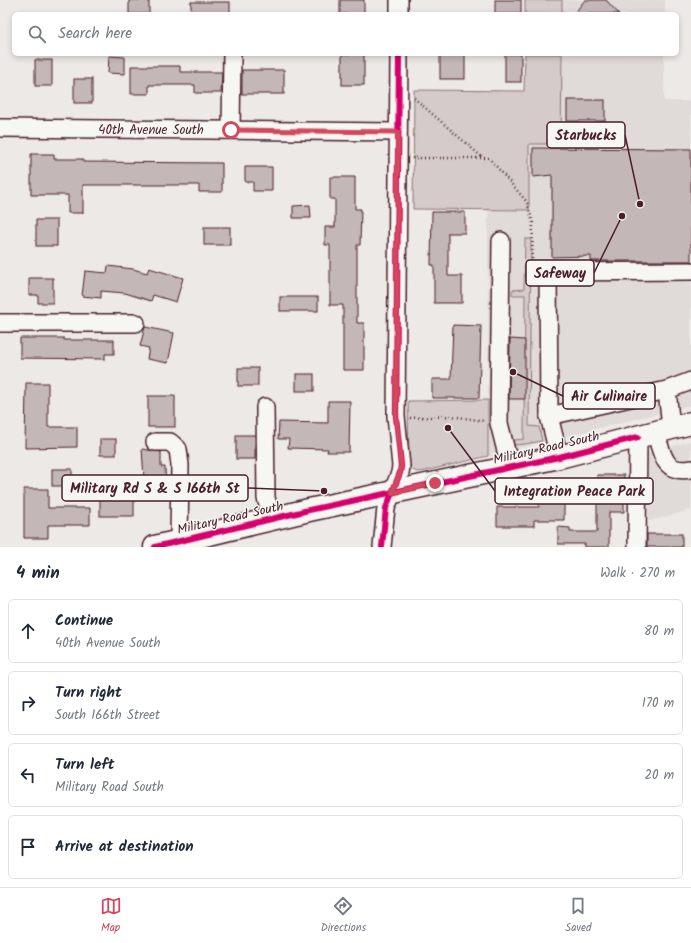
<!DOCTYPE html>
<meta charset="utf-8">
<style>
body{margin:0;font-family:Kalam,sans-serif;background:#f2f2f3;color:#1f2937}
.stop{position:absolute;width:12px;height:12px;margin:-9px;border:3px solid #d1495b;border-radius:50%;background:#fff}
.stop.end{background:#d1495b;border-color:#fff;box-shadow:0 1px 4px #0008}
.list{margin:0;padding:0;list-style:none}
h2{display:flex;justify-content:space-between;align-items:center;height:52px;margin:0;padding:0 16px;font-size:17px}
h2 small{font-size:13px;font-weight:400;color:#747a83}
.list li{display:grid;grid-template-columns:26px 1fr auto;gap:12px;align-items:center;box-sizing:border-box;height:64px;margin:0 8px 8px;padding:0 8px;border:1px solid #e0e1e3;border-radius:6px}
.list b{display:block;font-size:15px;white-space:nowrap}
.list p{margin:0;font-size:13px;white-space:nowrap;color:#747a83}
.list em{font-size:13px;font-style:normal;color:#747a83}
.icon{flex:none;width:22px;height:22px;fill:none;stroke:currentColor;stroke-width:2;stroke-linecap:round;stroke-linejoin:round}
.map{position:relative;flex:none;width:691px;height:547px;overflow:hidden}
.search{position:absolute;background:#fff;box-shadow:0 2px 6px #0003;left:12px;right:12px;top:12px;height:44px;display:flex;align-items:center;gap:10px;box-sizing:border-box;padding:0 14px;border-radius:6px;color:#747a83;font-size:15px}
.sheet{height:340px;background:#fff}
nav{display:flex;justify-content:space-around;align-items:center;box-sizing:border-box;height:56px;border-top:1px solid #e0e1e3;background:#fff;font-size:11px;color:#747a83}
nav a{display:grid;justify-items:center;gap:2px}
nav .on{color:#d1495b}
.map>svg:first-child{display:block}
.built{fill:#e0dad8}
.green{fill:#d4cbca;stroke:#8f757a}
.building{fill:#c4b7b7;stroke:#4a1f2b}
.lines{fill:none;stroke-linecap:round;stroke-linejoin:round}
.minor-casing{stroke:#4a1f2b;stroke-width:20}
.major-casing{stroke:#4a1f2b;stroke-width:25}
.path{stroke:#4a1f2b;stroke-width:2.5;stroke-dasharray:1 3;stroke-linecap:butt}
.minor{stroke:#f6f6f2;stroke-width:17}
.major{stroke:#f6f6f2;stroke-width:22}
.cycleway-casing{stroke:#f6f6f2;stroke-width:8}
.cycleway{stroke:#d6006c;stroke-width:6}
.route{stroke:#d1495b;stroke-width:5}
.labels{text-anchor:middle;stroke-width:3;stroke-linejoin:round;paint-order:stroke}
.street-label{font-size:13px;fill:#4a1f2b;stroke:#f6f6f2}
.leader{fill:none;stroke:#4a1f2b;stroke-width:1.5}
.callout-dot{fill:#4a1f2b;stroke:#f6f6f2;stroke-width:1.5}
.callout{fill:#f6f6f2;stroke:#4a1f2b;stroke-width:1.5}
.callout-label{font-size:14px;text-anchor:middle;font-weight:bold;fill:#4a1f2b}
</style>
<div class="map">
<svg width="691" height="547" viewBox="0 0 691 547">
<rect width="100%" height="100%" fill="#ece9e6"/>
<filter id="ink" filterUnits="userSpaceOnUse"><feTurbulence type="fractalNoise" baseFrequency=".025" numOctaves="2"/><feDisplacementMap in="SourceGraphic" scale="8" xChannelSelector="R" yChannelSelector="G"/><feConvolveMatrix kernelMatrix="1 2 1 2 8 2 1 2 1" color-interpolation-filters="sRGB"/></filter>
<g filter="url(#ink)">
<g class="built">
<rect x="562" y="0" width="103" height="14"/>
<path d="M562,54h102v47h27v304l-203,51v-247l41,1v-66h32z"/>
<path d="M691,441v69l-42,11 -2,-68z"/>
</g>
<g class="green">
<rect x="525" y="0" width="37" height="14"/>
<path d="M525,54h37l-1,90h-32v66l-116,-1 1,-119 110,1z"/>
<path d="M525,239h6l-2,187 10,1 3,14 -17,3 -11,1 -2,-2 2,-3 10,-1 1,-144h-13v-5l12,-1z"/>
<path d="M488,400v56l-63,15 -8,1 -6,-3 -2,-6 -1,-62z"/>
</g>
<g class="building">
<rect x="129" y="0" width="20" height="14"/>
<rect x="340" y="0" width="24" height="14"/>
<rect x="495" y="0" width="26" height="14"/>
<path d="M585,0h21l13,14h-45z"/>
<rect x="191" y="2" width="39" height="12"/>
<rect x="342" y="54" width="22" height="31"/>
<rect x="440" y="54" width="25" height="25"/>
<rect x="505" y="54" width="16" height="28"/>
<path d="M109,56l16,1v17l-17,-1z"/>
<rect x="35" y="60" width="17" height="26"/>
<path d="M131,66h49v6h42l-1,21h-26v-8h-46v9h-18z"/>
<rect x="242" y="70" width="42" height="24"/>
<rect x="74" y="79" width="18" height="24"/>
<rect x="567" y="100" width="38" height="21"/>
<path d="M533,148l158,1v112h-100v-5l-39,1v-82l-19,2z"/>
<path d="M31,154h23v5h29v3l139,1v29h-23v-7h-116v28h-15v-18h-37z"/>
<path d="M245,167h27v24h-19v-9h-8z"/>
<path d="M330,177h25v32h6l-1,36h-3v78h7v47h-21v-65h-13v-60h-5v-18h10v-28h-5z"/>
<path d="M310,205l1,13h-18v-12z"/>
<path d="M432,212h33v21h-17v43h14v27h-28v-38h-3z"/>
<rect x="36" y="220" width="21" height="26"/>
<rect x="204" y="227" width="26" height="18"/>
<path d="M108,266l25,3 14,4 2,-5 34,10 -7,24 -23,-7 -2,6 -26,-8 -24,-2v7l-19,-2 3,-25 22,2z"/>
<path d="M29,278h24v25h-15v-8h-9z"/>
<rect x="280" y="297" width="38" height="14"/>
<path d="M453,325l28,1 -2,72h-47v-19h19z"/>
<path d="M145,327l29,6 -6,30 -21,-4 2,-11 -9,-2z"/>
<path d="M20,338h44v2h50v14h-9v5l-85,-1z"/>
<path d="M510,339l15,1v59h-16z"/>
<rect x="238" y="368" width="20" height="18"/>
<rect x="296" y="374" width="18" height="17"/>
<path d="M26,383h22v44h29v20l-52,1z"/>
<rect x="148" y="396" width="27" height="31"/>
<path d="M328,401h22l-1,51h-22l1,-3 -40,-1 1,-9h-11l1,-17 49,1z"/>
<rect x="236" y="435" width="19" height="24"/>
<rect x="100" y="439" width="16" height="16"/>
<path d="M142,449l19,3v15h4l1,25 -21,1z"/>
<rect x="52" y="469" width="20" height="17"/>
<path d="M597,475h27v37h-15v35h-24v-3h-27v-17l12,1v4h27z"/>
<path d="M24,489h24v19h42v17h-42v13h-24z"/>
<path d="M539,496h25v24h-30v6h-37v-19h42z"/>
<rect x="100" y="497" width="34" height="19"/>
<rect x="647" y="534" width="35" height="13"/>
</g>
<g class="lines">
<g class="minor-casing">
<g id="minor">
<path d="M399,14v-14"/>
<path d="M0,128l398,4"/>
<path d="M231,130l1,-76"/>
<path d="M501,241l-2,182 11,44"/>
<path d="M0,323h136"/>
<path d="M667,390l4,38"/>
<path d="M265,407l1,91 6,21"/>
<path d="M549,416l118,-26 24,-9"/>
<path d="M655,432c8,22 8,42 36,37"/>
<path d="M155,442h15l8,7 2,16 -1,75"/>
<path d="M559,457l-10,-41 -1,-144 143,-1"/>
<path d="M382,547l4,-39 14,-35 1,-7 -5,-50 3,-362"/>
<path d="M637,547l1,-110"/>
</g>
</g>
<g class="major-casing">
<path id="major" d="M155,547l154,-37 250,-53 132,-34"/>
</g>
<g class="path">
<path d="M414,98l69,60"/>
<path d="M412,158h77l38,44 6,21 -1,39h5"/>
<path d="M410,418l41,-2 34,5"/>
</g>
<use href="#minor" class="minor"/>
<use href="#major" class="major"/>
<g class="cycleway-casing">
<g id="cycleway">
<path d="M155,547l154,-37 250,-53 79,-20"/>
<path d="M382,547l4,-39 14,-35 1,-7 -5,-50 3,-362"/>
</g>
</g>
<use href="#cycleway" class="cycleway"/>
</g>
</g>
<g class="lines" filter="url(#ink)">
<path class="route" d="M231,130l167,2 -2,284 5,50 -1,7 -8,20 43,-10"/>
</g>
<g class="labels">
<g class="street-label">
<text x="151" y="134">40th Avenue South</text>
<text transform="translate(546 447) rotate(-13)" y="5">Military Road South</text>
<text transform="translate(230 517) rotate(-13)" y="5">Military Road South</text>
</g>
</g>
<path class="leader" d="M640 204L625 135M622 216L594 273M513 372L563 396M324 491L248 488M448 428L495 491"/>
<g class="callout-dot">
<circle cx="640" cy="204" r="4"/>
<circle cx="622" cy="216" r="4"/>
<circle cx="513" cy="372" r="4"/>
<circle cx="324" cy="491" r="4"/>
<circle cx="448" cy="428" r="4"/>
</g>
<g class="callout">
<rect x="547" y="122" width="78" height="26" rx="4"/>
<rect x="526" y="260" width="68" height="26" rx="4"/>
<rect x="563" y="383" width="92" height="26" rx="4"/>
<rect x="62" y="475" width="186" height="26" rx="4"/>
<rect x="495" y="478" width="158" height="26" rx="4"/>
</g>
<g class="callout-label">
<text x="586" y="140">Starbucks</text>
<text x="560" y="278">Safeway</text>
<text x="609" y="401">Air Culinaire</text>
<text x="155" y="493">Military Rd S &amp; S 166th St</text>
<text x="574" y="496">Integration Peace Park</text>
</g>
</svg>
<div class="stop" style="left:231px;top:130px"></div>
<div class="stop end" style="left:435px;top:483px"></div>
<div class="search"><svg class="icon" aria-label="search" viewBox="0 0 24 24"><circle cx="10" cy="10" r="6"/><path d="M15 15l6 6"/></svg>Search here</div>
</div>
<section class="sheet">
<h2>4 min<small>Walk · 270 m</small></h2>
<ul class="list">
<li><svg class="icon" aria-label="ahead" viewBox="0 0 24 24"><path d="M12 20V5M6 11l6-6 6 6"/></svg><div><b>Continue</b><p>40th Avenue South</p></div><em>80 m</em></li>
<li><svg class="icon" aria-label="right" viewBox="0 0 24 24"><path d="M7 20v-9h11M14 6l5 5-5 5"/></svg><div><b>Turn right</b><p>South 166th Street</p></div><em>170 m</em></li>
<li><svg class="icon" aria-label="left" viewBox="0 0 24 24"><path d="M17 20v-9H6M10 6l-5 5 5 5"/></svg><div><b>Turn left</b><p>Military Road South</p></div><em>20 m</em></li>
<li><svg class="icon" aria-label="arrive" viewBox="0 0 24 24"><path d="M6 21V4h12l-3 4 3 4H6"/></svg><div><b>Arrive at destination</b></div></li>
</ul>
</section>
<nav>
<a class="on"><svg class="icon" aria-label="map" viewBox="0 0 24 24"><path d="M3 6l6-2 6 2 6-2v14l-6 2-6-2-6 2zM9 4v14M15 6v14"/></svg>Map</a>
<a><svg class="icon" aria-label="directions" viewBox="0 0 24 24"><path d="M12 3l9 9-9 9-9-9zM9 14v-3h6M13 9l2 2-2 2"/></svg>Directions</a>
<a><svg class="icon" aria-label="saved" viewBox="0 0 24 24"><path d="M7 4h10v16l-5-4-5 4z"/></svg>Saved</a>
</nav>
